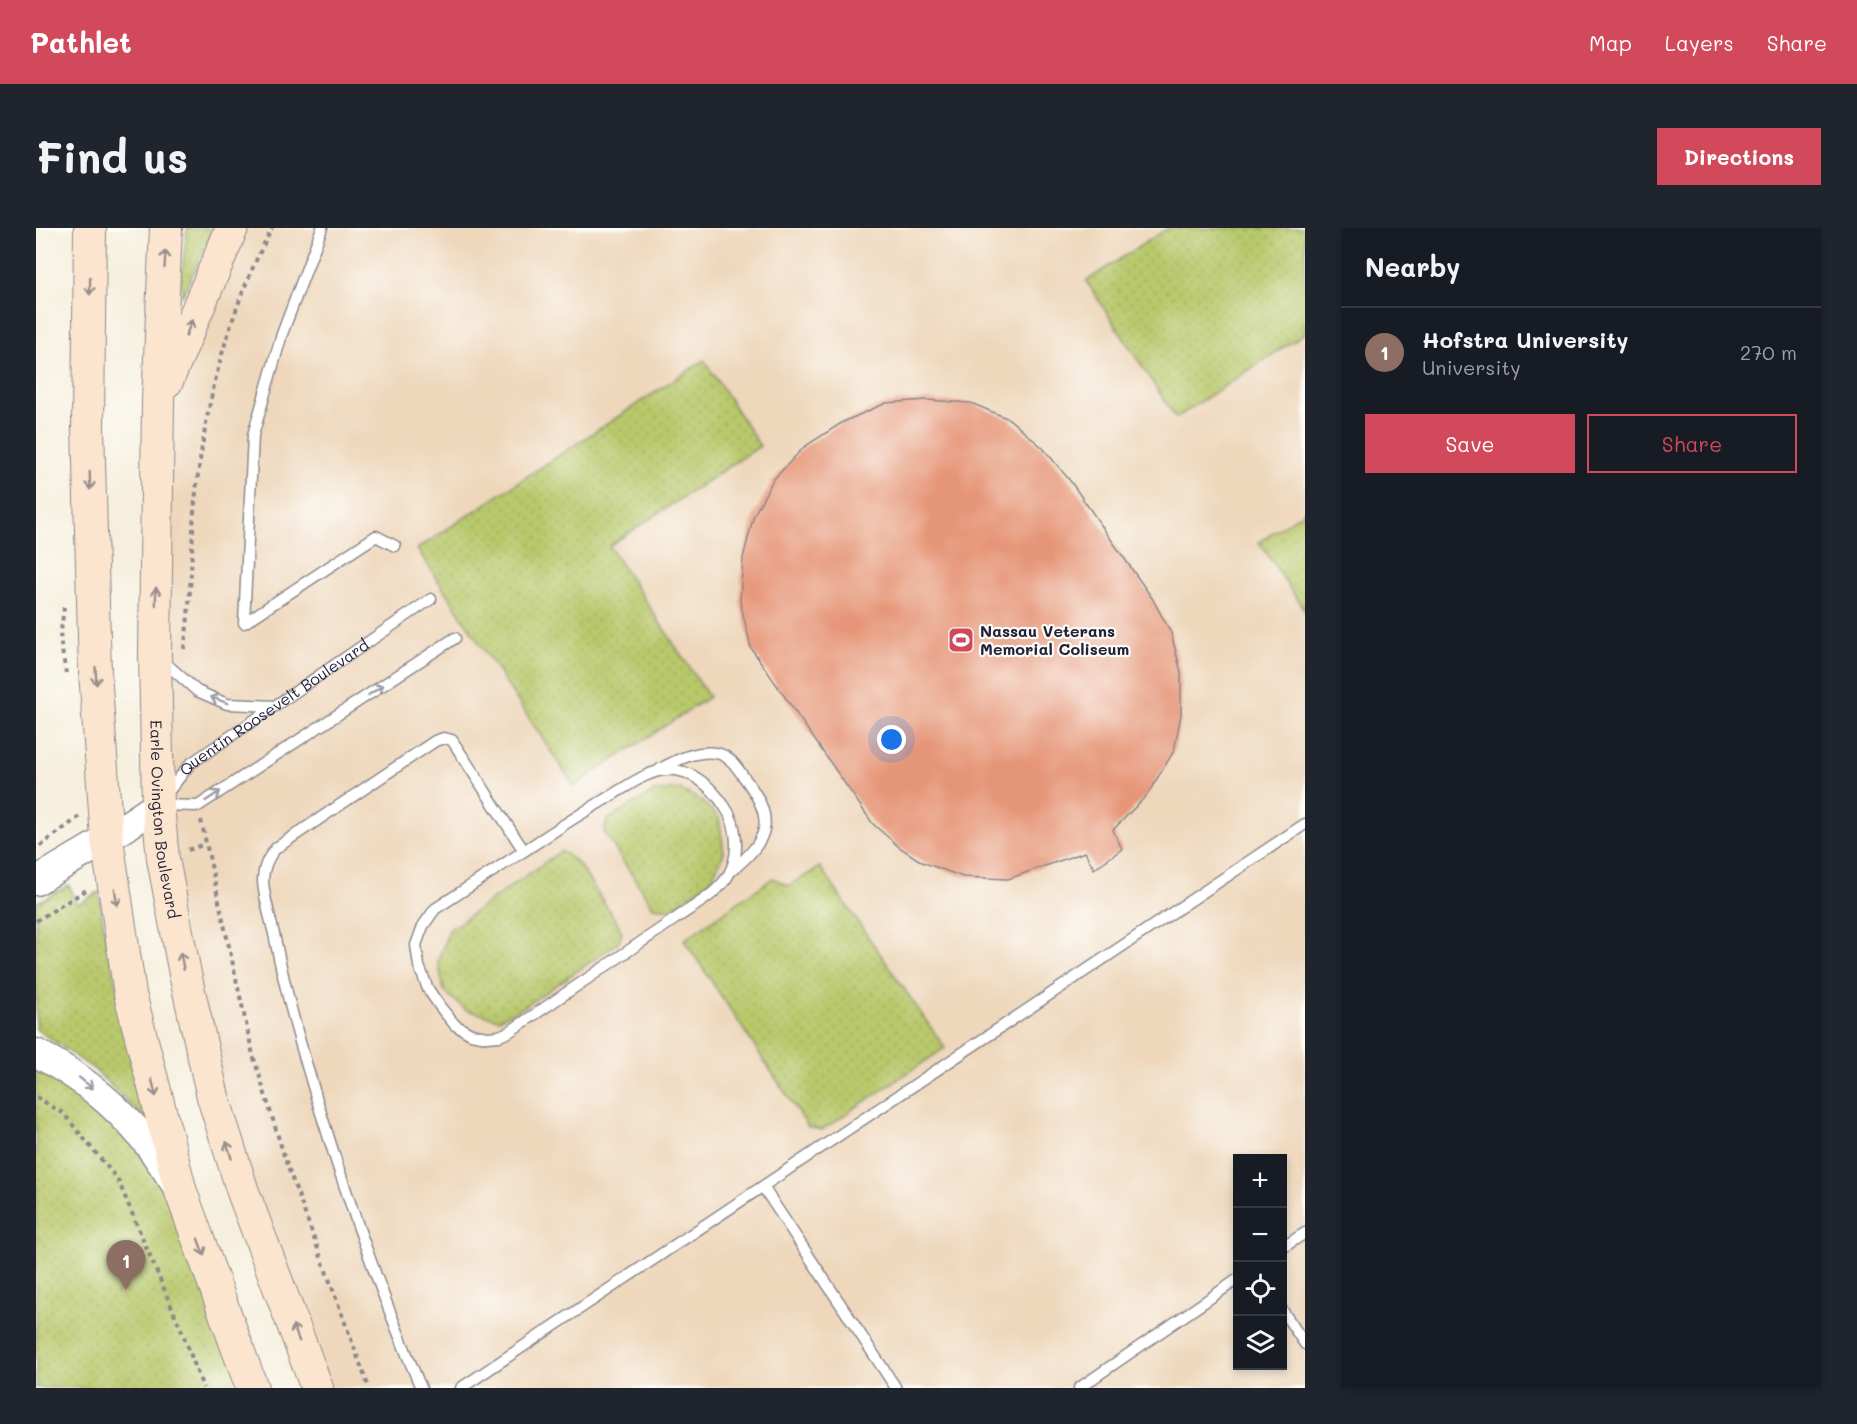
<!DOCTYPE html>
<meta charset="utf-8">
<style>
body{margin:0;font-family:Mali,sans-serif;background:#20242c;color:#f1f3f6}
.controls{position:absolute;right:18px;bottom:18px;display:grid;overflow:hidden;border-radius:0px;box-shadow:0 3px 9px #0003}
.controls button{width:54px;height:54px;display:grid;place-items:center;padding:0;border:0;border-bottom:2px solid #363941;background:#171b24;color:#f1f3f6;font:30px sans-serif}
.you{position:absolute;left:856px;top:512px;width:21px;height:21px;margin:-15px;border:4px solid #fff;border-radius:50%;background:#1a73e8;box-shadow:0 0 0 9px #1a73e833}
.badge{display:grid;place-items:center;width:39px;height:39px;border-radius:50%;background:#d1495b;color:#fff;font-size:20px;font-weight:700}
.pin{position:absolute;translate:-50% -50px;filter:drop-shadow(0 2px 3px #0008)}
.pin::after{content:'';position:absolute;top:32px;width:21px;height:18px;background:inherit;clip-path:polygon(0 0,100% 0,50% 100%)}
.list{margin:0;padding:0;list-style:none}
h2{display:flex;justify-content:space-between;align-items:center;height:78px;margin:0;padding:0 24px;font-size:26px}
h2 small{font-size:20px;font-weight:400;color:#9ea1a6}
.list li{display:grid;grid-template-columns:39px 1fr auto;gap:18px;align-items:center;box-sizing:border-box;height:90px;padding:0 24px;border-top:2px solid #363941}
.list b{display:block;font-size:22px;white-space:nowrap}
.list p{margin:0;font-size:20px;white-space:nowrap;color:#9ea1a6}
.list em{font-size:20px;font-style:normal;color:#9ea1a6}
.actions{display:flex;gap:12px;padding:18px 24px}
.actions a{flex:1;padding:14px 0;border:2px solid #d1495b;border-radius:0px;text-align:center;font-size:21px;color:#d1495b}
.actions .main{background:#d1495b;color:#fff}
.icon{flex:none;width:33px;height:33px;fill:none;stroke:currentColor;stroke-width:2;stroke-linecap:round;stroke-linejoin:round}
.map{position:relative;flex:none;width:1269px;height:1160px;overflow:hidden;border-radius:0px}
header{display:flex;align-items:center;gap:36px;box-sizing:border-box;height:84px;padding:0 30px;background:#d1495b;color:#fff}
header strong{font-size:28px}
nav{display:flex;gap:33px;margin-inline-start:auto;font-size:21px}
.intro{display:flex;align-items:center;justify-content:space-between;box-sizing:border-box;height:144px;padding:0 36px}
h1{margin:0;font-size:42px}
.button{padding:15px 27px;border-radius:0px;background:#d1495b;color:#fff;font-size:21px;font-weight:700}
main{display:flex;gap:36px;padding:0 36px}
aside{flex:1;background:#171b24;border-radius:0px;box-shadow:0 3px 9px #0003}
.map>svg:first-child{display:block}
.built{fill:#eed7bb;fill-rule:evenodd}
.grass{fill:url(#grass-dots);stroke:#6d7553;stroke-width:1.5}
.building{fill:#e69678}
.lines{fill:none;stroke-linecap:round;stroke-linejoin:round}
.service-casing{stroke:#8c888c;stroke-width:13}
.tertiary-casing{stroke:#8c888c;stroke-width:31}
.secondary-casing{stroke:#8c888c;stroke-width:34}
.path{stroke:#8c888c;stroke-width:4;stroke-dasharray:4.5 4.5;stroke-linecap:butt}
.service{stroke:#fff;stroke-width:10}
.tertiary{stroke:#fff;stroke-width:28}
.secondary{stroke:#fce5cf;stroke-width:32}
.oneway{stroke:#9a8d8c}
.oneway2{stroke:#9c9ca7}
.labels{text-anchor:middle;stroke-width:4.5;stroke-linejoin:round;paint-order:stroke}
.poi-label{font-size:16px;font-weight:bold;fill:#22223b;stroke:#fdfcf7;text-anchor:start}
.street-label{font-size:16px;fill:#22223b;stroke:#fdfcf7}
</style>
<header>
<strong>Pathlet</strong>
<nav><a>Map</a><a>Layers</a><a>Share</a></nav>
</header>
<div class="intro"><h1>Find us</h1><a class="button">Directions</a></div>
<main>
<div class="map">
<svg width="1269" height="1160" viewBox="0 0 1269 1160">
<defs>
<pattern id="grass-dots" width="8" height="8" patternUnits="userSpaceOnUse" patternTransform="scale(1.5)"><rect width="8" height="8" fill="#b8c86b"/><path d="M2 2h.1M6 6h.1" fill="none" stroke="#9eac5e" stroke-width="1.8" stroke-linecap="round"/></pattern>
</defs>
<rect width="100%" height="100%" fill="#fdfcf7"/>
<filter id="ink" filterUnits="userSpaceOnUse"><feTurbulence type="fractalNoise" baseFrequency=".0167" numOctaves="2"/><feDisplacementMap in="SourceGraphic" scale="12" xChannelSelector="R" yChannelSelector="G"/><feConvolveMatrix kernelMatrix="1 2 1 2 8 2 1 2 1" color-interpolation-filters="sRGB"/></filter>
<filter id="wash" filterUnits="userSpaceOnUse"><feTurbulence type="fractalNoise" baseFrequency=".008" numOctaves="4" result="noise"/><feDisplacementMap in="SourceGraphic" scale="24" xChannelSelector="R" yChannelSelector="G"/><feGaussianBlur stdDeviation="1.35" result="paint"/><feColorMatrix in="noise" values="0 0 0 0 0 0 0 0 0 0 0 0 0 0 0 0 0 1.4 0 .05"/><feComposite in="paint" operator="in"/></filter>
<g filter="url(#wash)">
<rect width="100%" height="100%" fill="#f6efdd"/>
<path class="built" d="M201,0h1068v1160h-983l-96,-250 -63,-310 1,-427zM1202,930h44v208h-44z"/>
<g class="grass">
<path d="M151,0h28l-33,69 -1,-18z"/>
<path d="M1132,0h137v105l-129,85 -90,-137z"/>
<path d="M668,132l56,86 -151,100 100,151 -135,89 -157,-237z"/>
<path d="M1269,283v100l-46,-69z"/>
<path d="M643,561l22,11 18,18 5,35 -13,27 -40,29 -18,-2 -49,-75 3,-12 46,-28z"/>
<path d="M525,623l16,11 40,60 5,11 -4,10 -94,64 -25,12 -33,-9 -22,-19 -6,-31 11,-30z"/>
<path d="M784,639l125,181 -123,82 -14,-3 -124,-187 89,-62 15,8z"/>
<path d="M33,657l9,19 21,-12 6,40 41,179v10l-51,-51 -59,-41v-126z"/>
<path d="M0,825l109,87 107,248h-216z"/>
</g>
<g id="blocks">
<path class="building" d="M890,172l45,3 38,16 34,29 28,34 81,116 19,35 10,39v43l-7,36 -27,44 -34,35 9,19 -28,20 -9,-17 -77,27 -45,-2 -41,-15 -23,-15 -26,-23 -122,-176 -11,-47 3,-43 11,-43 19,-35 31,-33 39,-25 43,-19z"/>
</g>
</g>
<g filter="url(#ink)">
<use href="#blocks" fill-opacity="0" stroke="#8c888c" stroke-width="1.5"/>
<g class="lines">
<g class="service-casing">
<g id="service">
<path d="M286,0l-40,106 -29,101 -9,188 132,-87 19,10"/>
<path d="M126,432l35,31 30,13 49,2"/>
<path d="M624,541c17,-9 36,-19 56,-16 13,2 20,13 27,23 34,44 27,63 -13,96"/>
<path id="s1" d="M129,568l25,-32 241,-165"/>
<path d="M125,577l37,1 257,-168"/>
<path d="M727,959l133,201"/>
<path d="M1246,1020l23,-15"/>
<path d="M1246,1082l23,34"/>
<path d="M385,1160c-47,-110 -86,-223 -119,-339 -11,-38 -20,-76 -28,-115 -4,-17 -10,-36 -11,-53 0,-13 5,-24 13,-33l159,-107 9,-3 8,2 72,111c31,-21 61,-40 93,-59 14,-8 31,-21 49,-22 25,-2 46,17 59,37 12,17 15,45 5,65 -10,21 -37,34 -55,47 -55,38 -111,75 -166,113l-10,4 -12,1 -16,-3 -16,-9 -14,-17 -13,-19 -9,-23 -3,-21 7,-19 12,-17 89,-58"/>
<path d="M425,1160l844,-564"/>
<path d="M1043,1160l159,-109"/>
</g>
</g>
<g class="tertiary-casing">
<g id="tertiary">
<path d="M0,653l71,-42 51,-34"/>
<path d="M0,825c42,21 78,50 108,86 12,15 22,31 32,46"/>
</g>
</g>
<g class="secondary-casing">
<g id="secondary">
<path d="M54,0l-2,199 7,245 12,167 23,155 51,198 71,196"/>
<path id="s2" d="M130,0l-8,173 -3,254 3,150 5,54 22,115 28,123 30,95 74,196"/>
<path d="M131,153l65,-153"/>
</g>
</g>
<g class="path">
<path d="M28,379l-4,32 6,34"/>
<path d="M148,421c7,-45 7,-91 10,-137 9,-99 31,-195 78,-284"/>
<path d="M165,592l52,235 33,107 83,226"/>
<path d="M4,618l39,-29"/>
<path d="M152,622l17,-6"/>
<path d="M0,693l52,-32"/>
<path d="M0,869l27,16 55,67 65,154 20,54"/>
</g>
<use href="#service" class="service"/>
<use href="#tertiary" class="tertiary"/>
<use href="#secondary" class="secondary"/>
</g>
<defs><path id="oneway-shaft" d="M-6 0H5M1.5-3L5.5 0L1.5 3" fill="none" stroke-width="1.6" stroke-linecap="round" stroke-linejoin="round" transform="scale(1.5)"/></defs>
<g class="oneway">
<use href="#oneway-shaft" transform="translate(129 31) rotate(-87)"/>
<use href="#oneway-shaft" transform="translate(54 58) rotate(91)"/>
<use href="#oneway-shaft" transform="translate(153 100) rotate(-67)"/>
<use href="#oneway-shaft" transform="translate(54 253) rotate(88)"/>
<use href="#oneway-shaft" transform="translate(120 368) rotate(-89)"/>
<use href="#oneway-shaft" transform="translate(60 448) rotate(87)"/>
<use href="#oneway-shaft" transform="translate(80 669) rotate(82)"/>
<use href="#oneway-shaft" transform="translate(146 733) rotate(-101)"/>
<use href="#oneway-shaft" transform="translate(118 860) rotate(76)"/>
<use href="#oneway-shaft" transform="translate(193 922) rotate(-107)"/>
<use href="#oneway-shaft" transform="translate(165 1019) rotate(70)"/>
<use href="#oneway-shaft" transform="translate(260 1105) rotate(-111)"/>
</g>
<g class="oneway2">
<use href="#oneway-shaft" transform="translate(340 462) rotate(-33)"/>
<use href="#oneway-shaft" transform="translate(183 472) rotate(-159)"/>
<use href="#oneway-shaft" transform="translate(177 568) rotate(-33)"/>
<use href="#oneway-shaft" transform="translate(50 855) rotate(39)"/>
</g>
</g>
<defs>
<g id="stadium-square" transform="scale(1.35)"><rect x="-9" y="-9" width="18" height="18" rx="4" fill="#d1495b" stroke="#fdfcf7"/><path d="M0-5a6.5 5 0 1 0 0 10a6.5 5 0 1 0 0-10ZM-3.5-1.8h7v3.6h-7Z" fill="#fff"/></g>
</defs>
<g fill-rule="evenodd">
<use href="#stadium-square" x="925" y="412"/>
</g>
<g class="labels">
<g class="poi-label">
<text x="944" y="409">Nassau Veterans<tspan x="944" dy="18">Memorial Coliseum</tspan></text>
</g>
<g class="street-label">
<text dy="6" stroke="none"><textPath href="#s1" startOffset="142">Quentin Roosevelt Boulevard</textPath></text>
<text dy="6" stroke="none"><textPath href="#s2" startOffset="592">Earle Ovington Boulevard</textPath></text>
</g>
</g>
</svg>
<div class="controls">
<button>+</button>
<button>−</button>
<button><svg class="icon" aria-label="locate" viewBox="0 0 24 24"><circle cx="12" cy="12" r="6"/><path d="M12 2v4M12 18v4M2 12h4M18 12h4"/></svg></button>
<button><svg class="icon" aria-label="layers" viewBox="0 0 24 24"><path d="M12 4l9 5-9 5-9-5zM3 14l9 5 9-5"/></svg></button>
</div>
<div class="you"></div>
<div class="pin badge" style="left:90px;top:1062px;background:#8d6e63">1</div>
</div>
<aside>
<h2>Nearby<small></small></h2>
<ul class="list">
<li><span class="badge" style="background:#8d6e63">1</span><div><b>Hofstra University</b><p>University</p></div><em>270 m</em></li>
</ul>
<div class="actions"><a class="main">Save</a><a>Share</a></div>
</aside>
</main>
